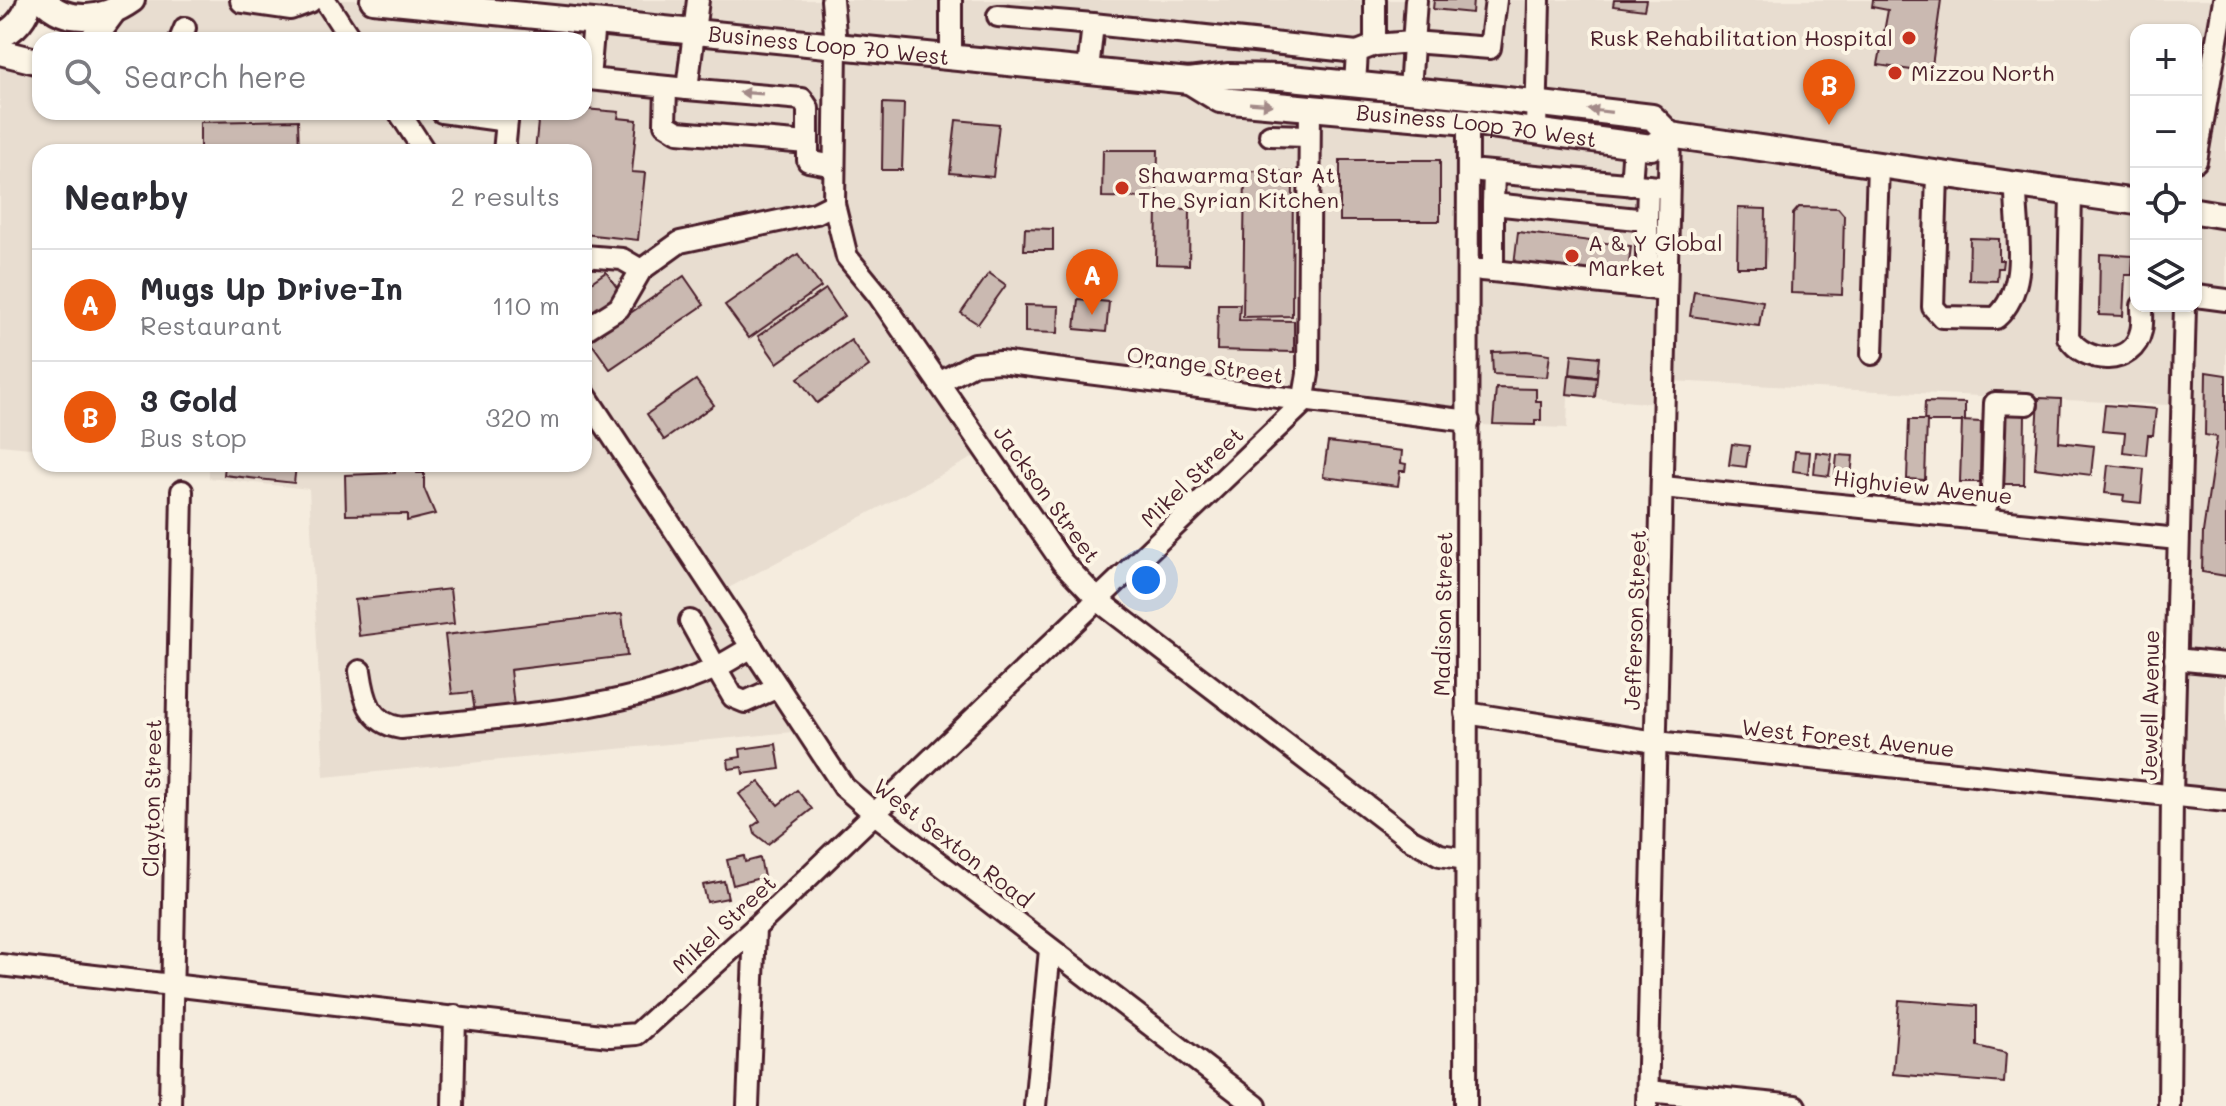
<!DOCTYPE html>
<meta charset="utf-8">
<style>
body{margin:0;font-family:Mali,sans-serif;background:#f7f7f7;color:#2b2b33}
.controls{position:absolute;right:24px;top:24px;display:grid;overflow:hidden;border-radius:16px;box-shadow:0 2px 6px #0004}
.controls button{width:72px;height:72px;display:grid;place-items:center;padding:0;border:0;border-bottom:2px solid #e1e1e2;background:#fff;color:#2b2b33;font:40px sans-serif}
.you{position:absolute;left:1146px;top:580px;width:28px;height:28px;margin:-20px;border:6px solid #fff;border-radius:50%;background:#1a73e8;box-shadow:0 0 0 12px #1a73e833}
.badge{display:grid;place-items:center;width:52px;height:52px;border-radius:50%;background:#ea580c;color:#fff;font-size:26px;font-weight:700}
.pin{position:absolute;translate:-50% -66px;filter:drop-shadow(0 2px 4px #0008)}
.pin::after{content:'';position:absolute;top:42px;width:28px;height:24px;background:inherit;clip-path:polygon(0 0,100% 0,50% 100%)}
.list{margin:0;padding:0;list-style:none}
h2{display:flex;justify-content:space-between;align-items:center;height:104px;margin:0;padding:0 32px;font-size:34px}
h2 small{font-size:26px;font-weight:400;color:#7c7c81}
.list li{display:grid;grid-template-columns:52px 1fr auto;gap:24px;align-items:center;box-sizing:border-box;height:112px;padding:0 32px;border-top:2px solid #e1e1e2}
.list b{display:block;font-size:30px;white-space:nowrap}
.list p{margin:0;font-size:26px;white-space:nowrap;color:#7c7c81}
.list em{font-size:26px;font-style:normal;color:#7c7c81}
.icon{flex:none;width:44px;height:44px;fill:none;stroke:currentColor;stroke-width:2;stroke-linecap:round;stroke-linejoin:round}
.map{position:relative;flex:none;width:2226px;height:1106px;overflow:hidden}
.search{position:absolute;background:#fff;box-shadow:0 2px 6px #0004;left:32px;top:32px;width:560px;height:88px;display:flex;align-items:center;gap:20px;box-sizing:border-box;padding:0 28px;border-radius:24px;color:#7c7c81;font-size:30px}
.panel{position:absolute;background:#fff;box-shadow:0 2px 6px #0004;left:32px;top:144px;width:560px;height:328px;border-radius:24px}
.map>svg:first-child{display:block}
.built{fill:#e8ddd0;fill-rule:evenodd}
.building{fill:#cab9b1;stroke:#4a1f2b;stroke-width:2}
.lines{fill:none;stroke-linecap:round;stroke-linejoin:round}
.minor-casing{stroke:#4a1f2b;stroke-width:26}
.major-casing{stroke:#4a1f2b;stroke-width:30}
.minor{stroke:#fcf5e5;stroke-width:20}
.major{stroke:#fcf5e5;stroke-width:24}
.oneway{fill:#a38a88}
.poi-dot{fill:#c8321e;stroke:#fcf5e5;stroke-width:3}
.labels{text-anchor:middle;stroke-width:8;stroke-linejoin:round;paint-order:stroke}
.poi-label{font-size:22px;fill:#4a1f2b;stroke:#fcf5e5;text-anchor:start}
.street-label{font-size:22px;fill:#4a1f2b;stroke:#fcf5e5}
</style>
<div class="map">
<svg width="2226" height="1106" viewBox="0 0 2226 1106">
<rect width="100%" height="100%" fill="#f5ecde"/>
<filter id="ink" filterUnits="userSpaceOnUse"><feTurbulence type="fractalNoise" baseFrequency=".0125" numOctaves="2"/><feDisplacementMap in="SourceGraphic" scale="16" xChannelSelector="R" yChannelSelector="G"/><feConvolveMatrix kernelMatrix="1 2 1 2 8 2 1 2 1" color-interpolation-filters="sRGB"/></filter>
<g filter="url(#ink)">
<path class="built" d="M126,0h2100v797l-51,-6 -6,-386 -500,-24 -1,24 -100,-9 -1,32 -86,-3 -482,-62 -59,21 47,66 -268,143 84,138 -479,46 -15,-288 -100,-11v-13l-13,-1h388v-312h-544v297l-40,-4v-381l40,2v46h544v-72h-486zM2136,30h60v276h-60z"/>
<g class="building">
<path d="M1434,0h39l-1,13 -39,-4z"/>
<path d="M1614,0h32l-2,10 -31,-4z"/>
<path d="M1873,0h68l-10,73 -53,-8 10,-55 -16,-3z"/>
<path d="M883,103l21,1 -2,66h-20z"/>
<path d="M584,109l35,3 -1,6 19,2 -5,52 13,1 -7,67 -54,-6v-82h-49l4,-40h45z"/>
<path d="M298,120l1,32h-99v-30z"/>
<path d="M956,120l43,4 -6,53 -43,-4z"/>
<path d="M1103,150h55l-1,48 -55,-1z"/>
<rect x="1340" y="160" width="100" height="61"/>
<path d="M1245,171l48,1 -1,144 -49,1z"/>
<path d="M1799,207l39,1 6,7 -2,80 -51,-2 2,-79z"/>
<path d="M1157,208l33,1 -1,56 -33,-1z"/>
<path d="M1738,208l28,1 -1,58h-28z"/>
<path d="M1025,228l28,1v21h-29z"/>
<path d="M1518,232l113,14 -4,34 -113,-15z"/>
<path d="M1970,238l29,1v21h4l-1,8h-4l-1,13 -28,-1z"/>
<path d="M798,254l23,33 -72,51 -24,-33z"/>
<path d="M2100,254l33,2 -1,19h-7l-2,41 -24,-1z"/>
<path d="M606,272l18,26 -40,25v-36z"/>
<path d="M989,273l17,12 -28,39 -17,-11z"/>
<path d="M684,276l20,29 -94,64 -20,-28z"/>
<path d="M826,289l18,27 -67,47 -19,-27z"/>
<path d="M1694,291l69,10 -4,25 -69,-10z"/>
<path d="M1078,299l31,3 -3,30 -31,-3z"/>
<path d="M1218,304h22l-1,16 55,1v31l-77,-2z"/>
<path d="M1025,305l34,1 -1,27 -33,-1z"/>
<path d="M851,340l18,26 -52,37 -19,-25z"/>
<path d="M1526,351l24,3 -3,23 -54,-3 -1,-22z"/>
<path d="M1572,354l27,3 -2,20 -27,-3z"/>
<path d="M2206,372l20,3v201l-24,-4 1,-40 14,-95 -12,-2z"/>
<path d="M1569,375l28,3 -2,19 -28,-3z"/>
<path d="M696,380l18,25 -50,35 -17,-26z"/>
<path d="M1496,388l40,1v12h5v19h-6v5l-42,-1z"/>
<path d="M2039,398l22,1 -2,43 35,4 -3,29 -56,-7z"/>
<path d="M1925,402l40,1v19h-41z"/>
<path d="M2105,405l51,4 -3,26h-5l-2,20 -23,-3 2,-19 -23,-2z"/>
<path d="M2005,413l20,1 -1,70h-20z"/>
<path d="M1909,420h18l-2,60 -18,-1z"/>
<path d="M1962,421l19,1 -1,60h-20z"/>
<path d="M1328,442l74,9 -1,12 5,1 -1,7h-5l-2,15 -75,-9z"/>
<path d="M1732,444l17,2 -3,21 -17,-2z"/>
<path d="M1795,451l15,1 -2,21 -15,-2z"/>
<path d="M1816,452l16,2 -3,22 -15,-2z"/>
<path d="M1837,455l16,1 -2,21 -16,-1z"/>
<path d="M225,464l71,2 -2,17 -70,-8z"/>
<path d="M395,464h19l3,9h7v15l11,26 -28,7v-7l-61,1 -1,-40 50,-2z"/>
<path d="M2108,465l36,4 -3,34 -18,-2 1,-6 -19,-2z"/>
<path d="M450,589l4,35 -95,12 -4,-36z"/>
<path d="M622,614l5,42 -117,14 4,37 -39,5 -3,-20 -20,2 -7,-59z"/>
<path d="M776,744l4,25 -37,5 -1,-7 -13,2 -1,-10 13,-2 -1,-8z"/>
<path d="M759,782l19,23 19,-15 15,19 -44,35 -13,-10 -2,-8 7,-5 -21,-27z"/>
<path d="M744,856l1,6 15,-4 4,19 -31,8 -6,-25z"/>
<path d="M724,881l4,17 -21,4 -4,-17z"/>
<path d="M1899,1000l78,6v40l29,7 -2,30 -111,-9z"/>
</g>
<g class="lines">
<g class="minor-casing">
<g id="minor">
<path d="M325,0l26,40"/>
<path d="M832,0l4,45 -2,159 13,53 32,39 183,266 37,39 311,238 30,16 26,4"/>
<path d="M998,16l95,8"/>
<path d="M594,21l-5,58 98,10 11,-89"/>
<path d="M180,40l5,-12"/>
<path d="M1375,45l37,-3 78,6 6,-48"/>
<path d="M951,56v-56"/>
<path d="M1088,70l5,-46 264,28"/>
<path d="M1355,84l2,-32 18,-7v-45"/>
<path d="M666,87l-1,37 13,8 129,11"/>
<path d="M687,89l115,10 6,9v53l26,5"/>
<path d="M1410,90l6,-90"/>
<path d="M399,112l26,40"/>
<path d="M442,112l65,9 1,-9"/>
<path d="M1536,130l3,-130"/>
<path d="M1270,135l39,1"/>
<path d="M504,152l3,-31"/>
<path d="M2196,161l28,-161"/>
<path d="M1480,171l179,16"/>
<path d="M1494,173l-1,31 154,16 1,-34"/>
<path d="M1937,174l-4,133 9,10 54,1c36,-33 19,-89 20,-133"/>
<path d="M1631,185l3,-41"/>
<path d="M2071,193l-3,144c17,28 65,30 73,-6 2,-7 1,-17 1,-25"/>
<path d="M584,256l38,3 19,11"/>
<path d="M1481,270l12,1v-67"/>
<path d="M1493,271l173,19"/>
<path d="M1647,288v-68"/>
<path d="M2196,296l30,4"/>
<path d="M584,330l35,-22 22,-38 39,-28 136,-29 18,-9"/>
<path d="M1872,354l6,-189"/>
<path d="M939,383l35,-19 26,-2 469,59"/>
<path d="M584,393l260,394 31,27 381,292"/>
<path d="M1663,487l515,52"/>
<path d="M1982,516l10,-25 3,-88 32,1"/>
<path d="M752,647l-36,21 17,29 12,5 33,-15"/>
<path d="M2175,659l51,5"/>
<path d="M360,671c4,28 9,52 41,57 105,-12 218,-16 315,-60l-26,-47"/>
<path d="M1466,713l190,29 570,59"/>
<path d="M0,965l610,71 27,-2 118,-106 548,-525 5,-29 2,-268"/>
<path d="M1648,1091l147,15"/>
<path d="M170,1106l12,-615"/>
<path d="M453,1106l2,-90"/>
<path d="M748,1106l7,-178"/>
<path d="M1035,1106l15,-156"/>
<path d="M1466,1106l2,-984"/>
<path d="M1647,1106l23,-971"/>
<path d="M2169,1106l3,-311 13,-489"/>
</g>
</g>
<g class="major-casing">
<g id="major">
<path d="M43,0c25,26 62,19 89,0"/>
<path d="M243,0l47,7 19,-7"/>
<path id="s1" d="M373,0l816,81 40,-5 52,1 218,22 153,18 18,18 466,67"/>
<path d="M0,35c15,-4 27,-20 30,-35"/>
<path d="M92,40l20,-27"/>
<path d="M0,52l40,10"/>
<path id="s2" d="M1189,81l31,19 248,22 183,25 19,-12"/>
<path d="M2196,211l30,5"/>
</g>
</g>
<use href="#minor" class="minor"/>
<use href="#major" class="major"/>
</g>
<defs><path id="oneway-solid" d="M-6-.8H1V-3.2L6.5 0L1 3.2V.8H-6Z" transform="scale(2)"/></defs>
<g class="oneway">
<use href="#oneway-solid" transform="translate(751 93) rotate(-176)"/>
<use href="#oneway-solid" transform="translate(1261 104) rotate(4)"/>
<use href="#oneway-solid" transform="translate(1600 111) rotate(-173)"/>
</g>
</g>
<g class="poi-dot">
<circle cx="1909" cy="38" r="8"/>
<circle cx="1895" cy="73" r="8"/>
<circle cx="1122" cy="188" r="8"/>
<circle cx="1572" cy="256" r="8"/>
</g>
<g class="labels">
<g class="poi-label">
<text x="1893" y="46" text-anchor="end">Rusk Rehabilitation Hospital</text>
<text x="1911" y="81">Mizzou North</text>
<text x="1138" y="183">Shawarma Star At<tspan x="1138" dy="25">The Syrian Kitchen</tspan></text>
<text x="1588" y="251">A &amp; Y Global<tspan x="1588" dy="25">Market</tspan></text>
</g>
<g class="street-label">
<text dy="8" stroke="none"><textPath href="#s1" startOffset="458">Business Loop 70 West</textPath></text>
<text dy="8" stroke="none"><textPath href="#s2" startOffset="294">Business Loop 70 West</textPath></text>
<text transform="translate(1205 365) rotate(8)" y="8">Orange Street</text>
<text transform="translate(1192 477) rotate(-44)" y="8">Mikel Street</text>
<text transform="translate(1923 487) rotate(6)" y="8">Highview Avenue</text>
<text transform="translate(1047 494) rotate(54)" y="8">Jackson Street</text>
<text transform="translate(1443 614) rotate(-89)" y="8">Madison Street</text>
<text transform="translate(1635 620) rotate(-88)" y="8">Jefferson Street</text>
<text transform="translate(2150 705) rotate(-89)" y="8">Jewell Avenue</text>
<text transform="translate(1848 738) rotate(6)" y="8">West Forest Avenue</text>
<text transform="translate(152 798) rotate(-89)" y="8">Clayton Street</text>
<text transform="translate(953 843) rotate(38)" y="8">West Sexton Road</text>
<text transform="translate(724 924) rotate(-43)" y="8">Mikel Street</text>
</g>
</g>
</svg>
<div class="controls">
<button>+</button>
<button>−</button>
<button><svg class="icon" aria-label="locate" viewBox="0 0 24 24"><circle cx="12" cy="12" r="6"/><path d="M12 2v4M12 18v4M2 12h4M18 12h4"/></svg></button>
<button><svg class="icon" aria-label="layers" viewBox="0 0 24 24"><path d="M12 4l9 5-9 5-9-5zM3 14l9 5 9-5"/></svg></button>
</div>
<div class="you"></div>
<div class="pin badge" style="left:1092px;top:315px">A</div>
<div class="pin badge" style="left:1829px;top:125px">B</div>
<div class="search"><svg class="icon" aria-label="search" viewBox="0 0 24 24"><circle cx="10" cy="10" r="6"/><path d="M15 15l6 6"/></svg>Search here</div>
<section class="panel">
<h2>Nearby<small>2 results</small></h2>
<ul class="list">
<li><span class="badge">A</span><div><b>Mugs Up Drive-In</b><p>Restaurant</p></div><em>110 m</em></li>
<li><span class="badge">B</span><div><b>3 Gold</b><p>Bus stop</p></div><em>320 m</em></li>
</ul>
</section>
</div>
